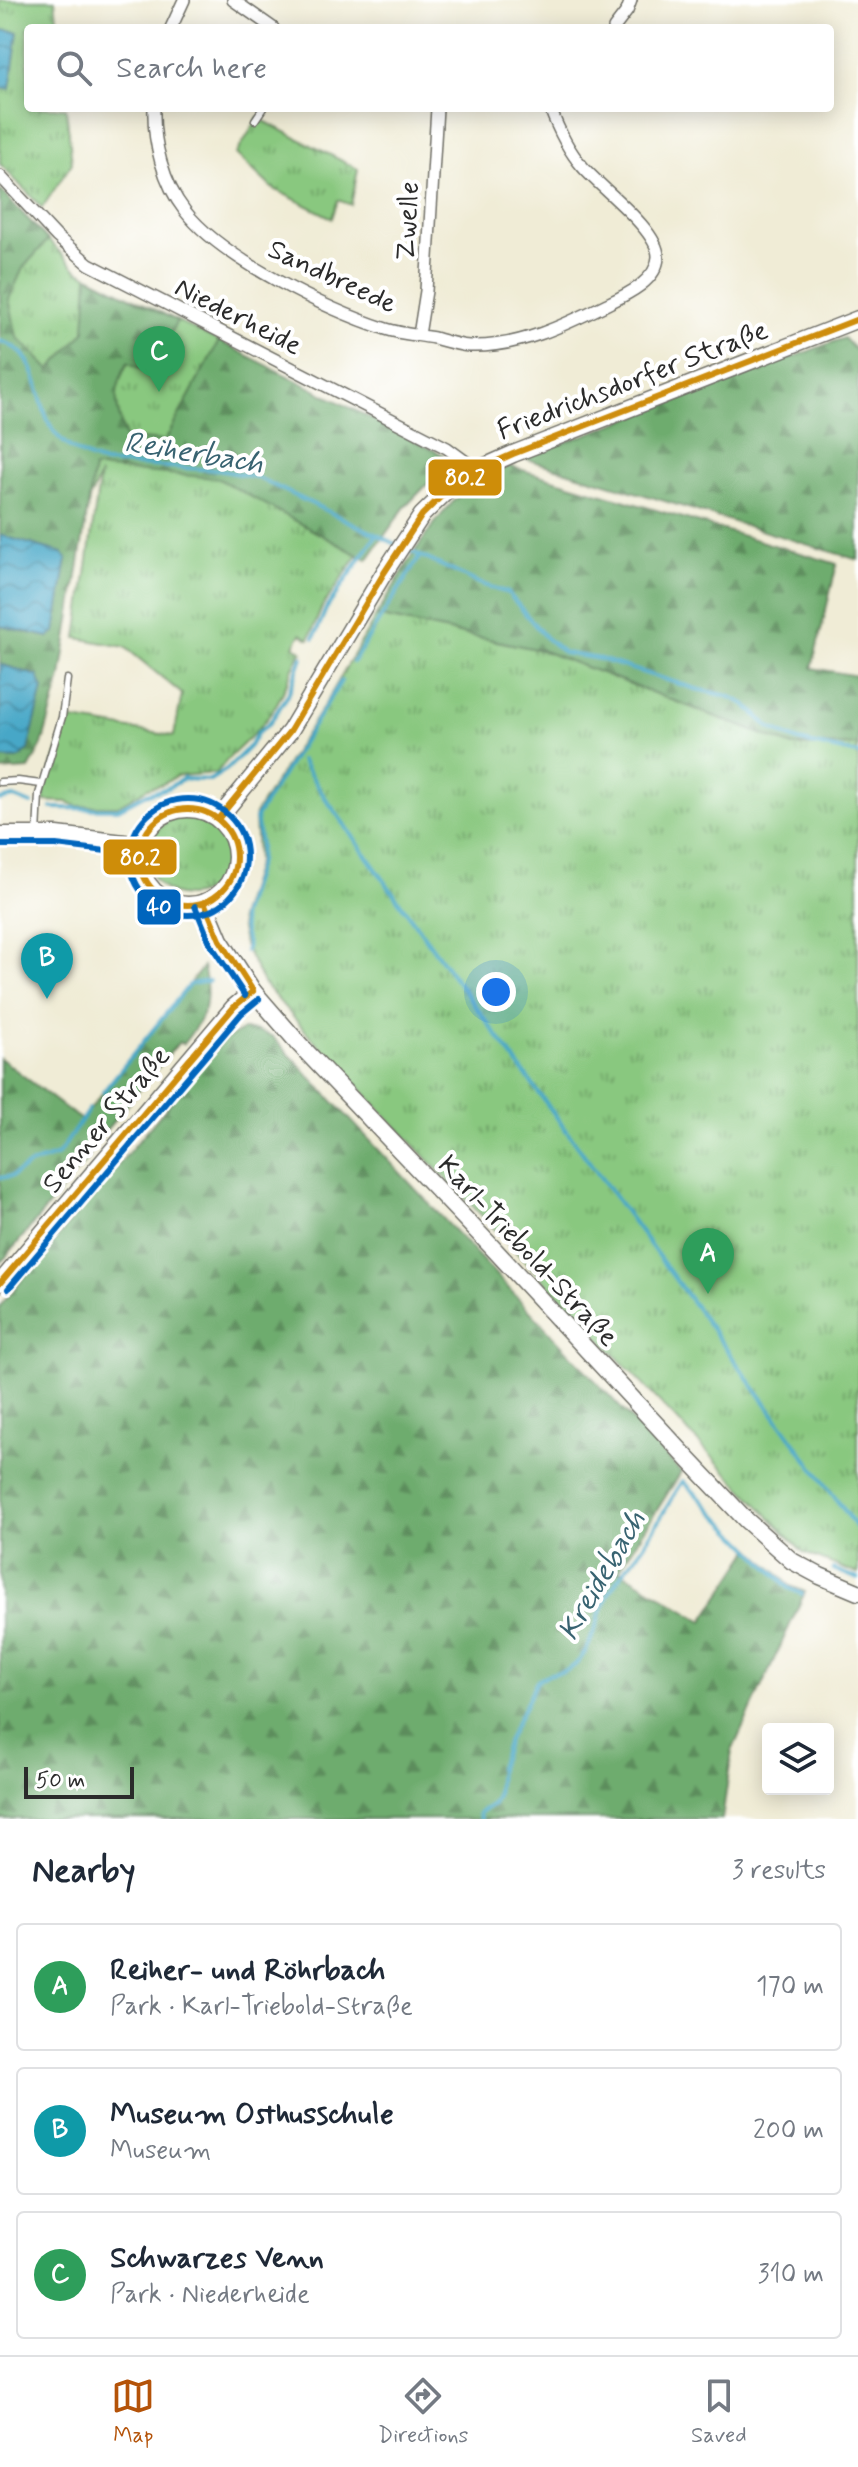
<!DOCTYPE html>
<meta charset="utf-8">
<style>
body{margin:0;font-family:Mynerve,sans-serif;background:#f2f2f3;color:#1f2937}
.controls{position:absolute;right:24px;bottom:24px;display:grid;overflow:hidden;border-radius:8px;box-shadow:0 4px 20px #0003}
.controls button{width:72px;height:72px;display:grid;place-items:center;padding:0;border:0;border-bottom:2px solid #e0e1e3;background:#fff;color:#1f2937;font:40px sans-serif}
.scale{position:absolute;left:24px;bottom:20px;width:110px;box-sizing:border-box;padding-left:8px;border:4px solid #2b2b2b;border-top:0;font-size:22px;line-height:28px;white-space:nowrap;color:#2b2b2b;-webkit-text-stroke:6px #fff;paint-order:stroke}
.you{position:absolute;left:496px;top:992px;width:28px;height:28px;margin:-20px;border:6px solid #fff;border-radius:50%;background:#1a73e8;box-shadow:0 0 0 12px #1a73e833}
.badge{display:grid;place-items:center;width:52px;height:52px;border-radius:50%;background:#b45309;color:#fff;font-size:26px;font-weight:700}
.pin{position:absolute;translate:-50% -66px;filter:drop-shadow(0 2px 4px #0008)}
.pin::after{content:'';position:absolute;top:42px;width:28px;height:24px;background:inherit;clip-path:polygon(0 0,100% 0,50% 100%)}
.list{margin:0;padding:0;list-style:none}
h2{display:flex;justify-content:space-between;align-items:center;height:104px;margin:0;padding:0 32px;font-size:34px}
h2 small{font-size:26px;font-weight:400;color:#747a83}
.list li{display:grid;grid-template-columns:52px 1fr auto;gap:24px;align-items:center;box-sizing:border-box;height:128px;margin:0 16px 16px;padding:0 16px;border:2px solid #e0e1e3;border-radius:8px}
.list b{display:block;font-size:30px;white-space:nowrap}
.list p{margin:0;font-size:26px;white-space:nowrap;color:#747a83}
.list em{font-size:26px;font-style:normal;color:#747a83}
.icon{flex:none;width:44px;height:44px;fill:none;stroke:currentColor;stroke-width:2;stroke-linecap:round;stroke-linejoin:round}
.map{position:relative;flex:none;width:858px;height:1819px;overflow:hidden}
.search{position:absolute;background:#fff;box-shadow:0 4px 20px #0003;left:24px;right:24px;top:24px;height:88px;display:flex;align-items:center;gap:20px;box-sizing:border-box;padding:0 28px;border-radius:8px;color:#747a83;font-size:30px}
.sheet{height:536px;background:#fff}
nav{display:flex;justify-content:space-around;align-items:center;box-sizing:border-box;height:112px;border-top:2px solid #e0e1e3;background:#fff;font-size:22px;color:#747a83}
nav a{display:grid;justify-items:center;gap:4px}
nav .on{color:#b45309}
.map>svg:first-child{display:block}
.grass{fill:url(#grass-tufts);stroke:#5a7a55;stroke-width:2}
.forest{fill:url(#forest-firs);stroke:#4c6c4c;stroke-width:2}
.water{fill:url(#water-waves);stroke:#396979;stroke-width:2}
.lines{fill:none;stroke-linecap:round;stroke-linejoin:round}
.stream{stroke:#47a7c7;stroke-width:4}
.lane-casing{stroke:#706f67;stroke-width:9}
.street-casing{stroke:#706f67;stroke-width:14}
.secondary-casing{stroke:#706f67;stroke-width:19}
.lane{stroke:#fff;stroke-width:6}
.street{stroke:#fff;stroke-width:11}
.secondary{stroke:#fff;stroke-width:16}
.bus-1-casing{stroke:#fff;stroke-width:12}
.bus-2-casing{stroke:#fff;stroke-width:12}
.bus-1{stroke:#ce8d09;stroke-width:6}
.bus-2{stroke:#0065bd;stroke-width:6}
.labels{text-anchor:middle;stroke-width:8;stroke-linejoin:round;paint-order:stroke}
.street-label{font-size:28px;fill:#2b2b2b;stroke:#fff}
.water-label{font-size:30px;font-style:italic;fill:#386371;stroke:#fff}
.line-badge{stroke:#fff;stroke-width:3}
.badge-label{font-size:22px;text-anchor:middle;font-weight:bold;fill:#fff}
</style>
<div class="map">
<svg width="858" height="1819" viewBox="0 0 858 1819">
<defs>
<pattern id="grass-tufts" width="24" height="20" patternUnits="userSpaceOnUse" patternTransform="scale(2)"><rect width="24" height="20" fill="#89c87f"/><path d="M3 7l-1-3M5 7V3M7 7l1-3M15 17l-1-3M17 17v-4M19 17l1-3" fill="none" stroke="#70a368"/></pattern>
<pattern id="forest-firs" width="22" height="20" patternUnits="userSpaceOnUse" patternTransform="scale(2)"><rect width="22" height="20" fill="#6eac6e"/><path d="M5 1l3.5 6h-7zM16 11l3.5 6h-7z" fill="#5b8c5b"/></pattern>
<pattern id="water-waves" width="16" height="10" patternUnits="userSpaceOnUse" patternTransform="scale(2)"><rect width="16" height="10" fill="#47a7c7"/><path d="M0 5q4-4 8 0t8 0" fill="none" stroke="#3b88a2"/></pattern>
</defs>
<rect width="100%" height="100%" fill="#fff"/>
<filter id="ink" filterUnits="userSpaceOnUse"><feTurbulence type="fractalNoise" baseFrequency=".0125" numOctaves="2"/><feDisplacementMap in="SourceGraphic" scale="16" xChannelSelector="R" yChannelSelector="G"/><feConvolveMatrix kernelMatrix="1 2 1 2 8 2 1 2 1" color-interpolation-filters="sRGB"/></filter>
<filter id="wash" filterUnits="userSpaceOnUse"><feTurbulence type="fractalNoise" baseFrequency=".006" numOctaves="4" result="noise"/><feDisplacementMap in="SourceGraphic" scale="32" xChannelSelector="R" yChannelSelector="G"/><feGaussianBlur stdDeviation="1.8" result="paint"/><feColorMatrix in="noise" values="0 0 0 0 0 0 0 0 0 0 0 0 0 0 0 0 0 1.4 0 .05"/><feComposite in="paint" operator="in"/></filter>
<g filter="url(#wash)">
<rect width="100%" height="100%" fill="#f0ecd6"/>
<g class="grass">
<path d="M0,0h55l3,28h-30v80h38l6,55 -30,45 -42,-44z"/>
<path d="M258,118l100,51 -7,36 -13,-5 -6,18 -60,-30 -36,-34z"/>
<path d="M0,190l77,80 366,185 4,9 -43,44 -37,52 -9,-5 -36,52 -13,32 -8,-5 -7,12 8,5c-11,16 -13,30 -21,45 -12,24 -29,40 -48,58 -6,5 -11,13 -17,19l-39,3 -14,8 -15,4 -30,18h-41l-10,-4 -23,-1 1,-13 23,-69 106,17 8,-42 -57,-47 -48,-9 23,-164 -8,20 -18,22 -74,-11z"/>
<path d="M376,616l165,34 252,96 65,-1v829l-54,-21 -494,-517 -47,-53 -19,-38 -5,-27 18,-56 -2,-48 73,-115z"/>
<circle cx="187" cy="856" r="40"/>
</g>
<g class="forest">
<path d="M0,190l48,50 -25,28 -14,31 8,38 33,33 35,-39 3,-55 89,45 -27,53 -22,-12c-17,32 -12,43 -3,76l40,3 54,-100 224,114 4,9 -43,44 -37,52 -150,-82 -123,-10 -33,209 -19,68 -13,24 -29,2v-13l17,1 21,-83 -38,-12v-38l48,11 -37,-98 -11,-4z"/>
<path d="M844,338l14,15v207l-335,-102z"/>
<path d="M509,466l328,98 -25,104 46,8v69l-65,1 -252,-96 -165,-34c23,-38 56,-99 90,-126 12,-10 29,-16 43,-24z"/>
<path d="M203,967c9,36 2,49 -20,77l-4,-2 -92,111 3,3 -90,108v-206l81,62z"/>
<path d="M242,1030h12l18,6 409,436 -62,98 84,51 48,-73 39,38 15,6 -73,159 -10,68h-722v-513l222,-265z"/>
</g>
<g class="water">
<path d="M0,30l18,2 -8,57 -10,-1z"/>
<path d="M0,535l62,18 5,6 -12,73 -7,5 -48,-11z"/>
<path d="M0,664l38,12 5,13 -15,61c-8,11 -15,9 -28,8z"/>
</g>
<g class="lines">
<g class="stream">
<path d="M0,341c46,13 32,63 56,93 11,14 31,24 48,29l114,7 38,7 142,68"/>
<path d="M406,549l75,35 27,9 37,44 19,16 36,6 96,30 32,7 17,8 25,24 28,13 60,13"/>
<path d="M314,638l12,-29 50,-73"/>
<path d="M353,662l67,-106"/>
<path d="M301,760l23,36 97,136 437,597"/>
<path d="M0,800l14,-3 17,7"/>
<path d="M52,808l66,1 26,-14 24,-7 15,-9 27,1 17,-11 23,-23 8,-14 11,-8 19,-29 14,-38"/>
<path d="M245,951l2,-6 -6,-28 18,-56 1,-16 -4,-28 85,-136"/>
<path d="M103,1092l87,-108 19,-3"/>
<path d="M0,1178l12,-2 17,-11 29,-10 31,-46"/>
<path d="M833,1569l25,10"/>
<path d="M480,1819l-1,-6 14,-9 4,-8 2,-28 9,-28 29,-59c11,-11 27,-5 39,-17 18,-19 20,-46 32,-68 8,-17 21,-30 32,-45 15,-23 28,-47 43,-70l106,107 13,6"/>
</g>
</g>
</g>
<g filter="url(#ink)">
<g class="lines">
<g class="lane-casing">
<g id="lane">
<path d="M255,120l8,-12"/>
<path d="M0,782l18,-1 23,3"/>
<path d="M37,834l2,-40 23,-77 5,-38"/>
</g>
</g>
<g class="street-casing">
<g id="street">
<path d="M233,0l40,28"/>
<path d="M171,28l13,-28"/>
<path d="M614,28l13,-17 4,-11"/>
<path d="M154,108c-1,34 9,75 31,103 37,48 143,99 201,118 15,5 32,6 48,9 11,3 24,7 35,8 49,2 96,-21 138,-42 19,-9 50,-23 51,-47 1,-27 -59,-70 -76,-91 -15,-17 -24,-37 -32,-58"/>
<path d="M0,176l57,61 32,27 358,184 30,22"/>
<path d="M419,335l7,-44 11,-183"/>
</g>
</g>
<g class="secondary-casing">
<g id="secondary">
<circle cx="188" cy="857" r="48"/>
<path d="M218,819l72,-88 94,-158 38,-58 31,-30 24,-15 36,-16 345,-135"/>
<path d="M0,835h57l84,10"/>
<path d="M204,902l16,38 33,51 47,54 191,201 199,215 56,59 46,41 28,15 38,16"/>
<path d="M0,1283l234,-276 19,-16"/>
</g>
</g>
<use href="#lane" class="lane"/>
<use href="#street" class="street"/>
<use href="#secondary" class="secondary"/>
<g class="bus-1-casing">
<g id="bus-1">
<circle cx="188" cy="857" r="48"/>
<path d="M218,819l72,-88 94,-158 38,-58 31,-30 24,-15 36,-16 345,-135"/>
<path d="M204,902l16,38 33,51"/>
<path d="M0,1283l234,-276 19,-16"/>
</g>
</g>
<g class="bus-2-casing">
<g id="bus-2">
<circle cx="188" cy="857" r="58"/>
<path d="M0,845h56l84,10"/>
<path d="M195,906l16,39 34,51"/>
<path d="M8,1289l233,-275 18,-15"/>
</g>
</g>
<use href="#bus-1" class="bus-1"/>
<use href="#bus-2" class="bus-2"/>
</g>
</g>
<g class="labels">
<g class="street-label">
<text transform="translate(406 221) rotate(-87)" y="10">Zwelle</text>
<text transform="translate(333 275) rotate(25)" y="10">Sandbreede</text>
<text transform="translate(239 315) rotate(27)" y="10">Niederheide</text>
<text transform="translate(632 379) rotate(-21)" y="10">Friedrichsdorfer Straße</text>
<text transform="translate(105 1119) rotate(-50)" y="10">Senner Straße</text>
<text transform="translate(529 1250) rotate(47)" y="10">Karl-Triebold-Straße</text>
</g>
<g class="water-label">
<text transform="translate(194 452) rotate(9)" y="10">Reiherbach</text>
<text transform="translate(601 1575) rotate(-60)" y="10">Kreidebach</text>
</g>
</g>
<g class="line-badge">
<rect x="427" y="458" width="76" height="39" rx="8" fill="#ce8d09"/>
<rect x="102" y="838" width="76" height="38" rx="8" fill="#ce8d09"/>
<rect x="136" y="888" width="46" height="38" rx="8" fill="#0065bd"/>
</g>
<g class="badge-label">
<text x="465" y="485">80.2</text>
<text x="140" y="865">80.2</text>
<text x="159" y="914">40</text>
</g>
</svg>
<div class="controls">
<button><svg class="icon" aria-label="layers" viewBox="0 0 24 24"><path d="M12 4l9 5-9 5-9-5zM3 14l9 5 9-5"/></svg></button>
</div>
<div class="scale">50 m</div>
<div class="you"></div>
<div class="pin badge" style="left:708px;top:1294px;background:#2e9e5b">A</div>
<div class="pin badge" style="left:47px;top:999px;background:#0f9aa8">B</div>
<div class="pin badge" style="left:159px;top:392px;background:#2e9e5b">C</div>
<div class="search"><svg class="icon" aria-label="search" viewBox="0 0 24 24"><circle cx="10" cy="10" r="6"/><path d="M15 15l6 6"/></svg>Search here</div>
</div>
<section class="sheet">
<h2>Nearby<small>3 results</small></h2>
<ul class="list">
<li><span class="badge" style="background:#2e9e5b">A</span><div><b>Reiher- und Röhrbach</b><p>Park · Karl-Triebold-Straße</p></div><em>170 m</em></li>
<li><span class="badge" style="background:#0f9aa8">B</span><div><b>Museum Osthusschule</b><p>Museum</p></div><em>200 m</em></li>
<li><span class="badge" style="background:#2e9e5b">C</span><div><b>Schwarzes Venn</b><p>Park · Niederheide</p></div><em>310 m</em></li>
</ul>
</section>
<nav>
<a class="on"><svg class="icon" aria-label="map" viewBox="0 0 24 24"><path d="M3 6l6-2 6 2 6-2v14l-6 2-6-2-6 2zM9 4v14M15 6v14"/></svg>Map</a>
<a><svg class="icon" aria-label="directions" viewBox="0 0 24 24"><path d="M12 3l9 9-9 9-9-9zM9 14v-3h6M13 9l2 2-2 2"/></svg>Directions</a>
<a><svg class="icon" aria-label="saved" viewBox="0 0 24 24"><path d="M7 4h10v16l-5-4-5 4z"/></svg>Saved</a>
</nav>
